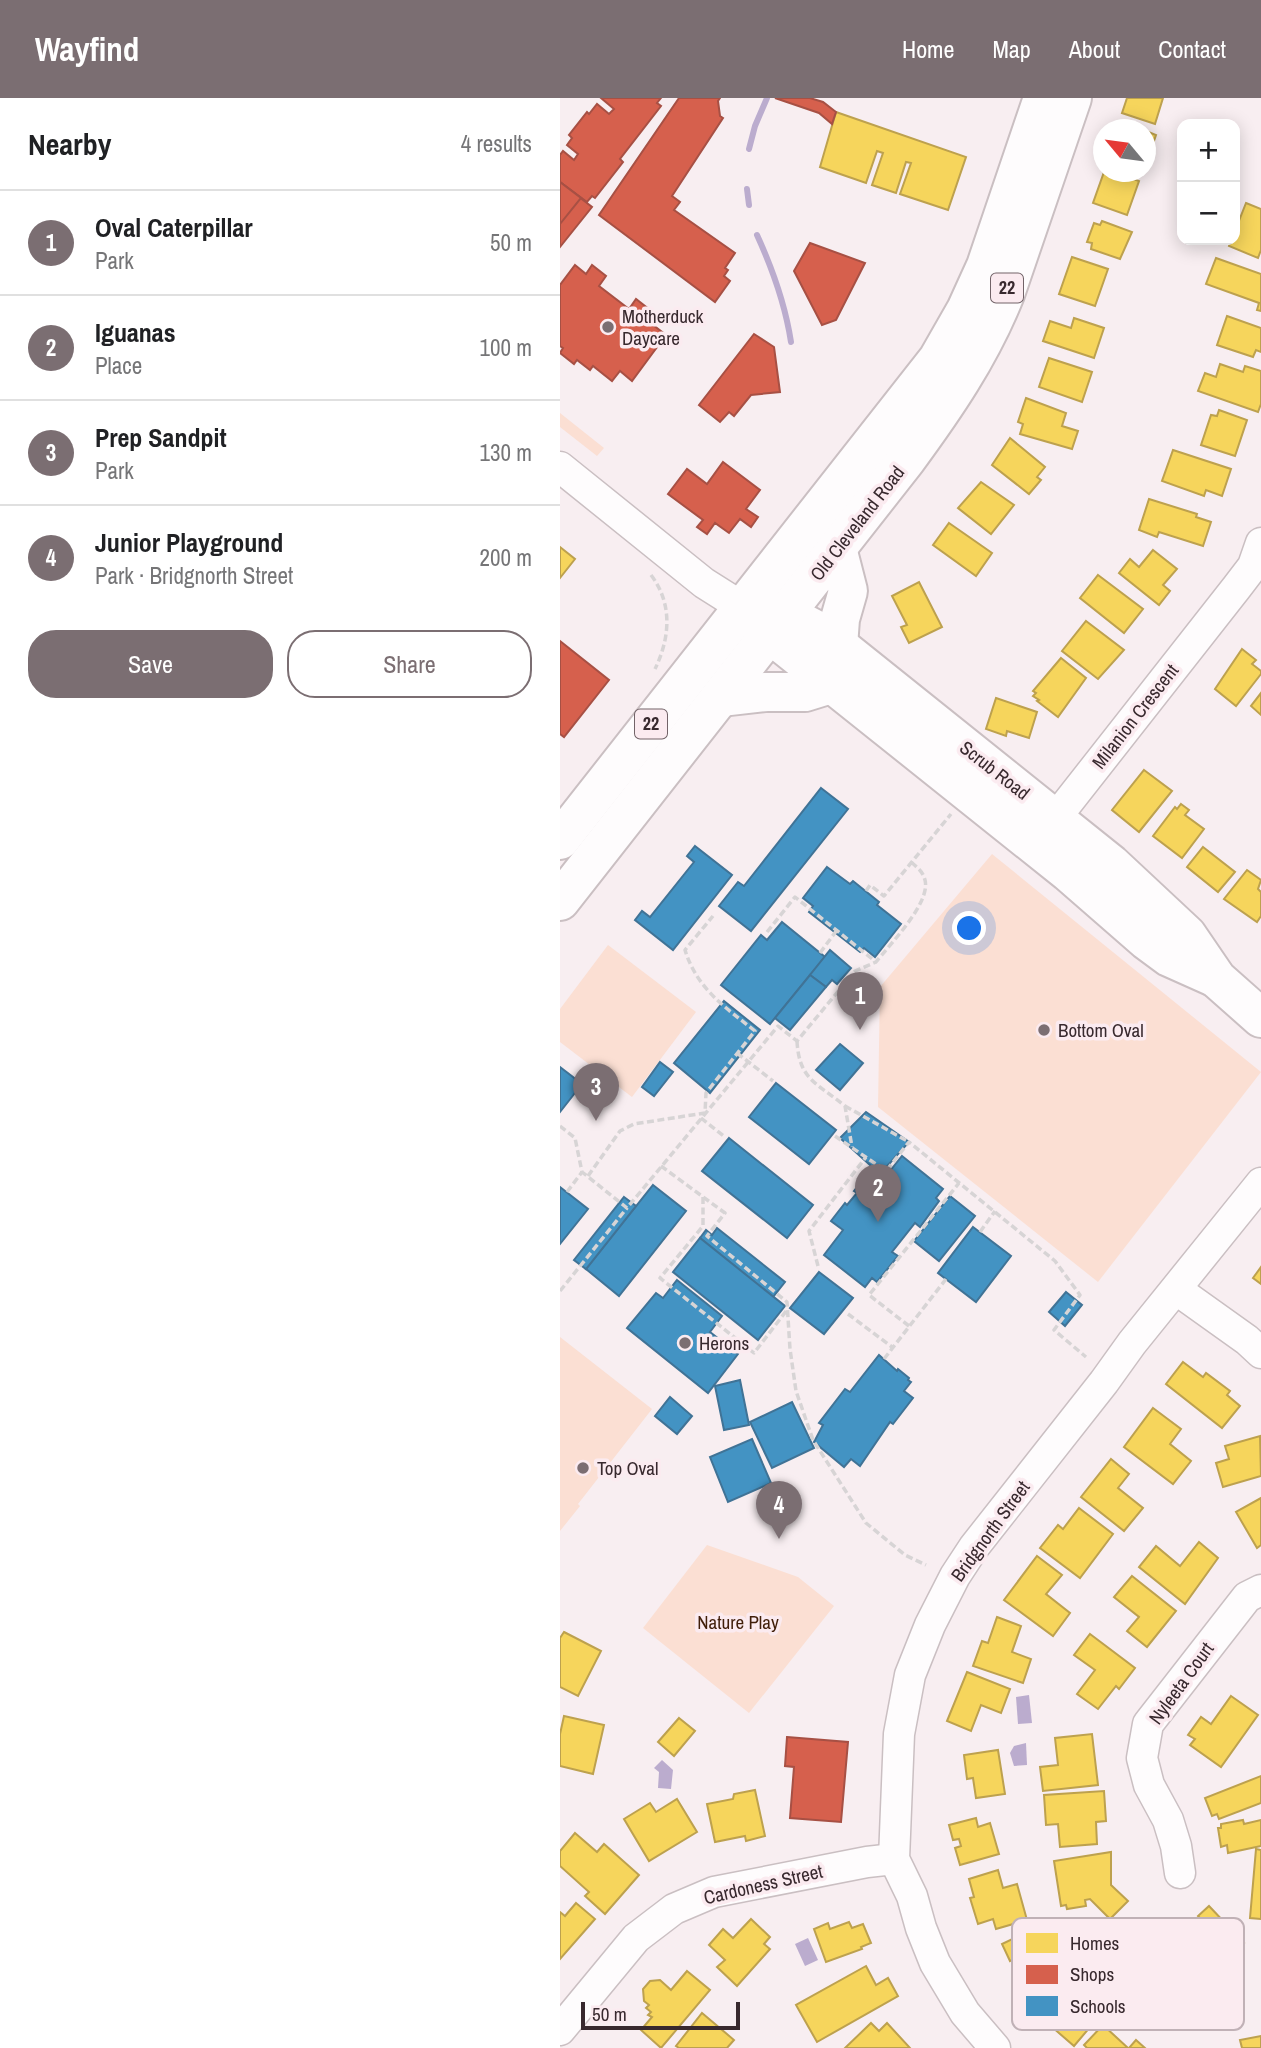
<!DOCTYPE html>
<meta charset="utf-8">
<style>
body{margin:0;font-family:"Archivo Narrow",sans-serif;background:#f6f6f6;color:#202124}
.controls{position:absolute;right:21px;top:21px;display:grid;overflow:hidden;border-radius:14px;box-shadow:0 4px 18px #0003}
.controls button{width:63px;height:63px;display:grid;place-items:center;padding:0;border:0;border-bottom:2px solid #e0e0e0;background:#fff;color:#202124;font:35px sans-serif}
.compass{position:absolute;left:533px;top:21px;width:63px;height:63px;border-radius:50%;background:#fff;box-shadow:0 4px 18px #0003;rotate:299deg}
.scale{position:absolute;left:21px;bottom:18px;width:159px;box-sizing:border-box;padding-left:7px;border:4px solid #38292e;border-top:0;font-size:19px;line-height:24px;white-space:nowrap;color:#38292e;-webkit-text-stroke:5px #fbebf0;paint-order:stroke}
.you{position:absolute;left:410px;top:831px;width:24px;height:24px;margin:-18px;border:5px solid #fff;border-radius:50%;background:#1a73e8;box-shadow:0 0 0 10px #1a73e833}
.badge{display:grid;place-items:center;width:46px;height:46px;border-radius:50%;background:#7b6e72;color:#fff;font-size:23px;font-weight:700}
.pin{position:absolute;translate:-50% -58px;filter:drop-shadow(0 2px 4px #0008)}
.pin::after{content:'';position:absolute;top:37px;width:24px;height:21px;background:inherit;clip-path:polygon(0 0,100% 0,50% 100%)}
.list{margin:0;padding:0;list-style:none}
h2{display:flex;justify-content:space-between;align-items:center;height:91px;margin:0;padding:0 28px;font-size:30px}
h2 small{font-size:23px;font-weight:400;color:#757577}
.list li{display:grid;grid-template-columns:46px 1fr auto;gap:21px;align-items:center;box-sizing:border-box;height:105px;padding:0 28px;border-top:2px solid #e0e0e0}
.list b{display:block;font-size:26px;white-space:nowrap}
.list p{margin:0;font-size:23px;white-space:nowrap;color:#757577}
.list em{font-size:23px;font-style:normal;color:#757577}
.actions{display:flex;gap:14px;padding:21px 28px}
.actions a{flex:1;padding:16px 0;border:2px solid #7b6e72;border-radius:28px;text-align:center;font-size:24px;color:#7b6e72}
.actions .main{background:#7b6e72;color:#fff}
.map{position:relative;flex:none;width:701px;height:1950px;overflow:hidden}
header{display:flex;align-items:center;gap:42px;box-sizing:border-box;height:98px;padding:0 35px;background:#7b6e72;color:#fff}
header strong{font-size:33px}
nav{display:flex;gap:38px;margin-inline-start:auto;font-size:24px}
main{display:flex}
aside{flex:1;background:#fff}
.map>svg:first-child{display:block}
.green{fill:#fbdfd3}
.water{fill:#bbacce}
.homes{fill:#f6d55c;stroke:#bda14e;stroke-width:2}
.shops{fill:#d6604d;stroke:#a75044;stroke-width:2}
.schools{fill:#4393c3;stroke:#407396;stroke-width:2}
.lines{fill:none;stroke-linecap:round;stroke-linejoin:round}
.stream{stroke:#bbacce;stroke-width:6}
.minor-casing{stroke:#cabfc2;stroke-width:33}
.major-casing{stroke:#cabfc2;stroke-width:42}
.highway-casing{stroke:#cabfc2;stroke-width:42}
.path{stroke:#d7d4d5;stroke-width:3.5;stroke-dasharray:7 3.5;stroke-linecap:butt}
.minor{stroke:#fefcfd;stroke-width:30}
.major{stroke:#fefcfd;stroke-width:38}
.highway{stroke:#fefcfd;stroke-width:38}
.poi-dot{fill:#7b6e72;stroke:#fbebf0;stroke-width:2.5}
.labels{text-anchor:middle;stroke-width:7;stroke-linejoin:round;paint-order:stroke}
.shield{fill:#fbebf0;stroke:#726368;stroke-width:2}
.shield-label{font-size:18px;font-weight:bold;fill:#38292e}
.poi-label{font-size:19px;fill:#38292e;stroke:#fbebf0;text-anchor:start}
.street-label{font-size:19px;fill:#38292e;stroke:#fbebf0}
.park-label{font-size:19px;fill:#411f0a;stroke:#fbebf0}
.key{fill:#fbebf0;stroke:#c0b1b6;stroke-width:2}
.key-label{font-size:19px;fill:#38292e}
</style>
<header>
<strong>Wayfind</strong>
<nav><a>Home</a><a>Map</a><a>About</a><a>Contact</a></nav>
</header>
<main>
<aside>
<h2>Nearby<small>4 results</small></h2>
<ul class="list">
<li><span class="badge">1</span><div><b>Oval Caterpillar</b><p>Park</p></div><em>50 m</em></li>
<li><span class="badge">2</span><div><b>Iguanas</b><p>Place</p></div><em>100 m</em></li>
<li><span class="badge">3</span><div><b>Prep Sandpit</b><p>Park</p></div><em>130 m</em></li>
<li><span class="badge">4</span><div><b>Junior Playground</b><p>Park · Bridgnorth Street</p></div><em>200 m</em></li>
</ul>
<div class="actions"><a class="main">Save</a><a>Share</a></div>
</aside>
<div class="map">
<svg width="701" height="1950" viewBox="0 0 701 1950">
<rect width="100%" height="100%" fill="#f8eef1"/>
<g class="green">
<path d="M0,315l44,35 -7,8 -37,-29z"/>
<path d="M432,756l269,218 -163,210 -220,-175 2,-120z"/>
<path d="M48,847l88,67 -64,85 -72,-55v-33z"/>
<path d="M0,1239l92,72 -74,95 2,2 -20,25z"/>
<path d="M147,1447l91,32 36,29 -85,107 -106,-85z"/>
</g>
<g class="water">
<path d="M469,1597l3,28 -14,1 -2,-27z"/>
<path d="M466,1645l1,22 -13,1 -4,-13 4,-7z"/>
<path d="M102,1662l11,10 -2,19 -13,-1 1,-16 -5,-4z"/>
<path d="M248,1840l10,22 -13,6 -10,-22z"/>
</g>
<g class="homes">
<path d="M567,0h36l-8,26 -33,-11z"/>
<path d="M276,14l130,45 -18,53 -48,-16 11,-31 -5,-1 -10,31 -24,-8 11,-32 -6,-2 -11,32 -46,-16z"/>
<path d="M586,33l10,4 -9,26h-1z"/>
<path d="M544,74h9l26,9 -12,34 -34,-12z"/>
<path d="M686,105l15,6v41l-3,8 -29,-12 2,-6h4v-9z"/>
<path d="M542,123l30,11 -12,27 -29,-10 1,-6 -5,-1 7,-19 6,2z"/>
<path d="M512,159l36,12 -13,37 -36,-12z"/>
<path d="M656,160l45,16v37l-4,-1 2,-7 -53,-19z"/>
<path d="M667,218l34,12v24l-5,-2 -3,7 -36,-12z"/>
<path d="M514,220l30,10 -10,30 -51,-17 7,-20 21,7z"/>
<path d="M489,260l43,14 -10,30 -43,-15z"/>
<path d="M660,266l23,8 2,-6 16,5v33l-3,8 -60,-21 7,-18 11,4z"/>
<path d="M466,300l40,15 -4,13 16,5 -6,18 -52,-15 3,-10 -5,-2z"/>
<path d="M659,312l28,10 -12,36 -34,-11 10,-30 6,1z"/>
<path d="M450,340l35,29 -8,10 4,3 -12,14 -37,-29z"/>
<path d="M613,352l58,19 -9,27 -16,-6 -2,6 -42,-15z"/>
<path d="M421,384l33,23 -23,29 -33,-26z"/>
<path d="M589,401l48,15 -1,3 15,5 -8,24 -44,-14 -2,5 -18,-7z"/>
<path d="M389,425l43,30 -16,23 -43,-31z"/>
<path d="M0,449l15,12 -15,19z"/>
<path d="M593,452l24,19 -14,16 7,6 -11,14 -40,-32 11,-14 9,8z"/>
<path d="M538,477l45,34 -19,24 -44,-35z"/>
<path d="M359,484l23,45 -33,16 -8,-16 6,-2 -15,-29z"/>
<path d="M526,523l38,29 -26,29 -36,-28z"/>
<path d="M682,551l14,11 -4,4 9,7v3l-25,32 -21,-17z"/>
<path d="M501,560l25,20 -28,39 -21,-16 2,-1 -6,-4 3,-3 -3,-2z"/>
<path d="M701,595v22l-10,-9z"/>
<path d="M436,600l41,14 -8,26 -22,-7 -1,5 -20,-7z"/>
<path d="M584,672l28,21 -33,41 -27,-22z"/>
<path d="M621,706l8,6 -4,5 19,14 -22,29 -29,-22 22,-29 2,2z"/>
<path d="M643,749l32,25 -17,20 -31,-25z"/>
<path d="M687,772l14,10 -3,9 3,3v24l-4,6 -33,-23z"/>
<path d="M701,1169v17l-8,-6z"/>
<path d="M623,1264l20,15 3,-4 24,18 -3,4 13,11 -18,22 -56,-44z"/>
<path d="M593,1310l28,21 -11,15 21,17 -18,23 -49,-37z"/>
<path d="M700,1338l1,40 -38,11 -7,-24 13,-4 -4,-13z"/>
<path d="M551,1361l18,15 -11,14 25,20 -19,23 -43,-34z"/>
<path d="M701,1400v47l-4,3 -21,-36z"/>
<path d="M519,1410l34,26 -33,44 -40,-30 18,-23 5,4z"/>
<path d="M639,1444l19,16 -33,46 -46,-37 17,-21 24,20z"/>
<path d="M477,1458l25,19 -16,19 24,19 -17,23 -49,-36z"/>
<path d="M572,1478l44,35 -29,36 -20,-16 12,-14 -25,-20z"/>
<path d="M437,1519l24,9 -9,26 19,7 -8,24 -50,-17 9,-25 6,2z"/>
<path d="M4,1534l37,19 -23,45 -18,-9v-49z"/>
<path d="M530,1536l45,34 -16,21 -3,-3 -18,23 -21,-15 18,-24 -21,-15z"/>
<path d="M407,1574l43,17 -9,24 -20,-8 -10,26 -24,-10z"/>
<path d="M671,1598l27,19 -37,52 -31,-22 5,-6 -7,-4 13,-18 10,7z"/>
<path d="M4,1618l40,9 -11,49 -33,-8v-32z"/>
<path d="M119,1620l16,13 -21,25 -16,-14z"/>
<path d="M532,1636l6,51 -55,6 -3,-24 18,-2 -3,-27z"/>
<path d="M438,1652l7,44 -29,4 -3,-20 -6,1 -3,-24z"/>
<path d="M701,1678v27l-42,16 -2,-5 -5,2 -7,-18z"/>
<path d="M195,1692l10,46 -19,5 -1,-5 -30,6 -8,-38 26,-5 1,-5z"/>
<path d="M544,1693l2,30 -10,1 1,22 -37,3 -2,-23 -12,1 -2,-30z"/>
<path d="M117,1701l20,33 -48,29 -25,-42 26,-16 6,9z"/>
<path d="M416,1720l2,9 12,-4 9,31 -39,11 -5,-17 6,-2 -2,-7 -6,1 -4,-15z"/>
<path d="M683,1722l1,4 17,-4v26l-33,7 -1,-8 -6,2 -3,-19h3v-4z"/>
<path d="M15,1735l22,19 7,-8 35,31 -34,39 -20,-18 4,-4 -29,-26v-15z"/>
<path d="M696,1751l5,1v69l-11,-1z"/>
<path d="M551,1754v33l17,16 -18,18 -20,-20 -5,1 1,6 -19,3 -1,-4 -5,1 -7,-45z"/>
<path d="M438,1772l5,18 14,-4 10,36 -31,9 -3,-10 -15,5 -8,-26 4,-1 -5,-18z"/>
<path d="M16,1805l19,16 -35,40v-47l5,4z"/>
<path d="M649,1808l35,37 -34,33 -24,-27 23,-21 -11,-12z"/>
<path d="M191,1821l19,18 -6,7 6,5 -33,37 -20,-19 8,-7 -16,-15 14,-16 10,9z"/>
<path d="M289,1824l3,6 11,-4 8,19 -10,4 1,2 -36,13 -12,-33 14,-6 2,6z"/>
<path d="M480,1828l20,44 -24,11 -6,-13 -4,3 -7,-15 -9,5 -8,-17z"/>
<path d="M306,1868l10,19 12,-7 10,18 -81,46 -21,-37z"/>
<path d="M127,1873l23,19 -49,58 -20,-18 11,-13 -4,-2 3,-3 -5,-4 3,-3 -5,-4 -1,-12 7,-8 10,-1 11,10z"/>
<path d="M491,1886l25,21 18,-21 19,16 -39,46 -44,-38z"/>
<path d="M142,1915l32,27 -7,8h-48l-3,-2z"/>
<path d="M311,1925l8,8 8,-8 23,25h-65z"/>
<path d="M543,1927l25,23h-41l-3,-3z"/>
<path d="M701,1938v12h-19l-2,-8z"/>
<path d="M576,1942l9,8h-16z"/>
</g>
<g class="shops">
<path d="M101,0l-4,5 4,3 -41,53 3,3 -28,36 -3,-2 -5,6 -27,-20v-27l3,-4 11,9 4,-6 -11,-9 5,-7 -3,-3 18,-23 2,2 8,-10 12,10 5,-5 -13,-11z"/>
<path d="M119,0h41l-2,3 2,15 3,2 -51,78 8,6 -6,8 61,43 -10,15 3,2 -4,6 6,5 -15,21 -116,-87z"/>
<path d="M215,0h35l13,4 13,10 -4,12 -13,-11z"/>
<path d="M0,84l32,25 -32,40z"/>
<path d="M0,84l21,16 -21,26z"/>
<path d="M250,145l55,20 -29,57 -14,5 -28,-54z"/>
<path d="M15,167l11,9 6,-9 14,11 -7,10 30,23 7,-10 14,11 -6,8 22,17 -34,46 -12,-10 -8,10 -19,-15 -3,4 -13,-10 -3,4 -14,-11 3,-5 -3,-2v-61z"/>
<path d="M194,236l20,13 6,45 -29,3 -17,21 -5,-4 -9,10 -21,-17z"/>
<path d="M163,364l37,28 -14,19 12,8 -7,10 -11,-8 -11,14 -14,-10 -8,11 -10,-7 6,-7 -35,-26 19,-25 20,15z"/>
<path d="M0,543l49,39 -45,57 -4,-3z"/>
<path d="M227,1639l61,5 -7,80 -51,-4 4,-51 -9,-1z"/>
</g>
<g class="schools">
<path d="M261,690l27,21 -97,122 -32,-25 19,-24 6,4z"/>
<path d="M135,748l37,29 -59,75 -38,-30 7,-9 8,6 44,-55 -7,-6z"/>
<path d="M267,769l23,17 3,-3 26,21 -2,3 24,19 -26,33 -11,-9 -4,4 -51,-40 4,-6 -10,-8z"/>
<path d="M222,824l43,35 -55,67 -49,-39 40,-50 6,5z"/>
<path d="M270,852l21,18 -14,16 -5,-4 -6,7 -16,-12z"/>
<path d="M250,877l16,12 -36,43 -15,-12z"/>
<path d="M164,903l36,29 -50,63 -36,-30z"/>
<path d="M280,946l23,19 -23,27 -24,-20z"/>
<path d="M100,964l13,10 -19,24 -12,-9z"/>
<path d="M0,969l22,17 -22,28z"/>
<path d="M216,985l60,47 -27,34 -60,-47z"/>
<path d="M306,1014l43,30 -29,32 -40,-36z"/>
<path d="M169,1040l84,67 -26,33 -85,-67z"/>
<path d="M342,1058l41,33 -7,9 3,3 -19,26 -5,-4 -23,29 6,4 -21,26 -5,-4 -7,9 -41,-32 19,-25 -12,-9 14,-18 2,2 10,-12 -3,-2 15,-19 13,9z"/>
<path d="M93,1087l33,26 -67,85 -33,-27z"/>
<path d="M0,1089l28,22 -28,35z"/>
<path d="M390,1098l25,20 -36,45 -25,-20z"/>
<path d="M64,1099l12,9 -50,63 -12,-9z"/>
<path d="M413,1129l38,29 -35,46 -38,-29z"/>
<path d="M157,1130l68,54 -12,15 -73,-59 6,-8 6,5z"/>
<path d="M140,1140l85,68 -27,34 -85,-68z"/>
<path d="M259,1174l34,26 -29,36 -34,-26z"/>
<path d="M117,1182l45,36 -12,16 28,22 -30,39 -81,-65 29,-35 7,5z"/>
<path d="M506,1194l16,13 -17,21 -16,-14z"/>
<path d="M319,1257l18,16 1,-2 11,9 -1,2 3,2 -7,9 9,7 -20,26 -3,-2 -30,44 -9,-7 -7,8 -30,-25 9,-17 -4,-2 26,-34 5,3z"/>
<path d="M180,1282l9,45 -25,5 -9,-44z"/>
<path d="M110,1299l22,19 -15,18 -22,-18z"/>
<path d="M232,1304l22,46 -42,20 -22,-46z"/>
<path d="M192,1341l19,44 -43,19 -18,-45z"/>
</g>
<g class="lines">
<g class="stream">
<path d="M189,51l6,-23 12,-28"/>
<path d="M187,91l2,16"/>
<path d="M197,137c16,35 28,68 34,107"/>
</g>
<g class="minor-casing">
<g id="minor">
<path d="M0,369l144,116 38,24"/>
<path d="M483,736l194,-247 16,-21 8,-23"/>
<path d="M617,1192l70,50 14,13"/>
<path d="M620,1775l-4,-27 -8,-26 -19,-35 -7,-27 6,-34 99,-127 14,-7"/>
<path d="M0,1932l76,-92 38,-29 40,-17 153,-30 27,-3"/>
<path d="M435,1950l-30,-35 -30,-50 -14,-35 -9,-32 -18,-37 5,-125 11,-59 20,-50 25,-49 19,-29 130,-165 28,-39 129,-160"/>
</g>
</g>
<g class="major-casing">
<g id="major">
<path d="M194,511l32,5 38,20 287,230 76,71 30,44 44,39"/>
<path d="M186,513l24,23 298,238 78,68 23,17 47,21"/>
</g>
</g>
<g class="highway-casing">
<g id="highway">
<path d="M277,450l11,43 -8,28 -2,27"/>
<path d="M161,599l45,-5h39l29,-9"/>
<path d="M0,742l378,-481 28,-49 20,-44 57,-168"/>
<path d="M0,803l346,-441c39,-53 74,-104 99,-166l67,-196"/>
</g>
</g>
<g class="path">
<path d="M91,477c22,29 19,63 4,94"/>
<path d="M306,793l4,-6 14,11 67,-82"/>
<path d="M207,834l28,-35 81,65c14,-18 55,-59 49,-82 -2,-8 -7,-12 -14,-18"/>
<path d="M260,855l17,-23"/>
<path d="M237,943c2,39 20,42 48,65l7,41"/>
<path d="M177,955l36,28"/>
<path d="M285,1008l64,36"/>
<path d="M141,1020l24,19"/>
<path d="M0,1028l15,12 7,34 45,36 151,-182 19,15 58,-70 21,-9"/>
<path d="M275,1038l51,35 23,-29 146,119 25,34 -26,35 32,27"/>
<path d="M101,1068l64,47 -18,23 80,66 3,47 6,42 17,49 53,83 39,32 21,10"/>
<path d="M28,1078l32,-45 14,-7 71,-11 1,-20 49,-62c-30,-24 -58,-42 -70,-81l28,-34"/>
<path d="M7,1094l15,-20"/>
<path d="M143,1099v29l-43,52 94,75 33,-43"/>
<path d="M420,1134l15,-21"/>
<path d="M258,1168l-9,-35 57,-74"/>
<path d="M0,1193l67,-83"/>
<path d="M288,1216l44,33"/>
<path d="M349,1228l-40,-31 90,-112"/>
<path d="M324,1261l62,-80"/>
</g>
<use href="#minor" class="minor"/>
<use href="#major" class="major"/>
<use href="#highway" class="highway"/>
</g>
<g class="poi-dot">
<circle cx="48" cy="229" r="7"/>
<circle cx="484" cy="932" r="7"/>
<circle cx="125" cy="1245" r="7"/>
<circle cx="23" cy="1370" r="7"/>
</g>
<g class="labels">
<g class="shield">
<rect x="431" y="175.5" width="32" height="29" rx="5"/>
<rect x="75" y="611.5" width="32" height="29" rx="5"/>
</g>
<g class="shield-label">
<text x="447" y="196">22</text>
<text x="91" y="632">22</text>
</g>
<g class="poi-label">
<text x="62" y="225">Motherduck<tspan x="62" dy="22">Daycare</tspan></text>
<text x="498" y="939">Bottom Oval</text>
<text x="139" y="1252">Herons</text>
<text x="37" y="1377">Top Oval</text>
</g>
<g class="street-label">
<text transform="translate(297 425) rotate(-52)" y="7">Old Cleveland Road</text>
<text transform="translate(575 618) rotate(-52)" y="7">Milanion Crescent</text>
<text transform="translate(435 672) rotate(38)" y="7">Scrub Road</text>
<text transform="translate(430 1433) rotate(-54)" y="7">Bridgnorth Street</text>
<text transform="translate(621 1585) rotate(-54)" y="7">Nyleeta Court</text>
<text transform="translate(203 1786) rotate(-13)" y="7">Cardoness Street</text>
</g>
<g class="park-label">
<text x="178" y="1531">Nature Play</text>
</g>
</g>
<rect x="452" y="1820" width="232" height="112" rx="10" class="key"/>
<rect x="466" y="1835" width="32" height="20" fill="#f6d55c"/>
<rect x="466" y="1867" width="32" height="19" fill="#d6604d"/>
<rect x="466" y="1898" width="32" height="20" fill="#4393c3"/>
<g class="key-label">
<text x="510" y="1852">Homes</text>
<text x="510" y="1883">Shops</text>
<text x="510" y="1915">Schools</text>
</g>
</svg>
<div class="controls">
<button>+</button>
<button>−</button>
</div>
<svg class="compass" viewBox="-18 -18 36 36"><path d="M0-13l5 13h-10z" fill="#e53935"/><path d="M0 13l5-13h-10z" fill="#757577"/></svg>
<div class="scale">50 m</div>
<div class="you"></div>
<div class="pin badge" style="left:300px;top:932px">1</div>
<div class="pin badge" style="left:318px;top:1124px">2</div>
<div class="pin badge" style="left:36px;top:1023px">3</div>
<div class="pin badge" style="left:219px;top:1441px">4</div>
</div>
</main>
